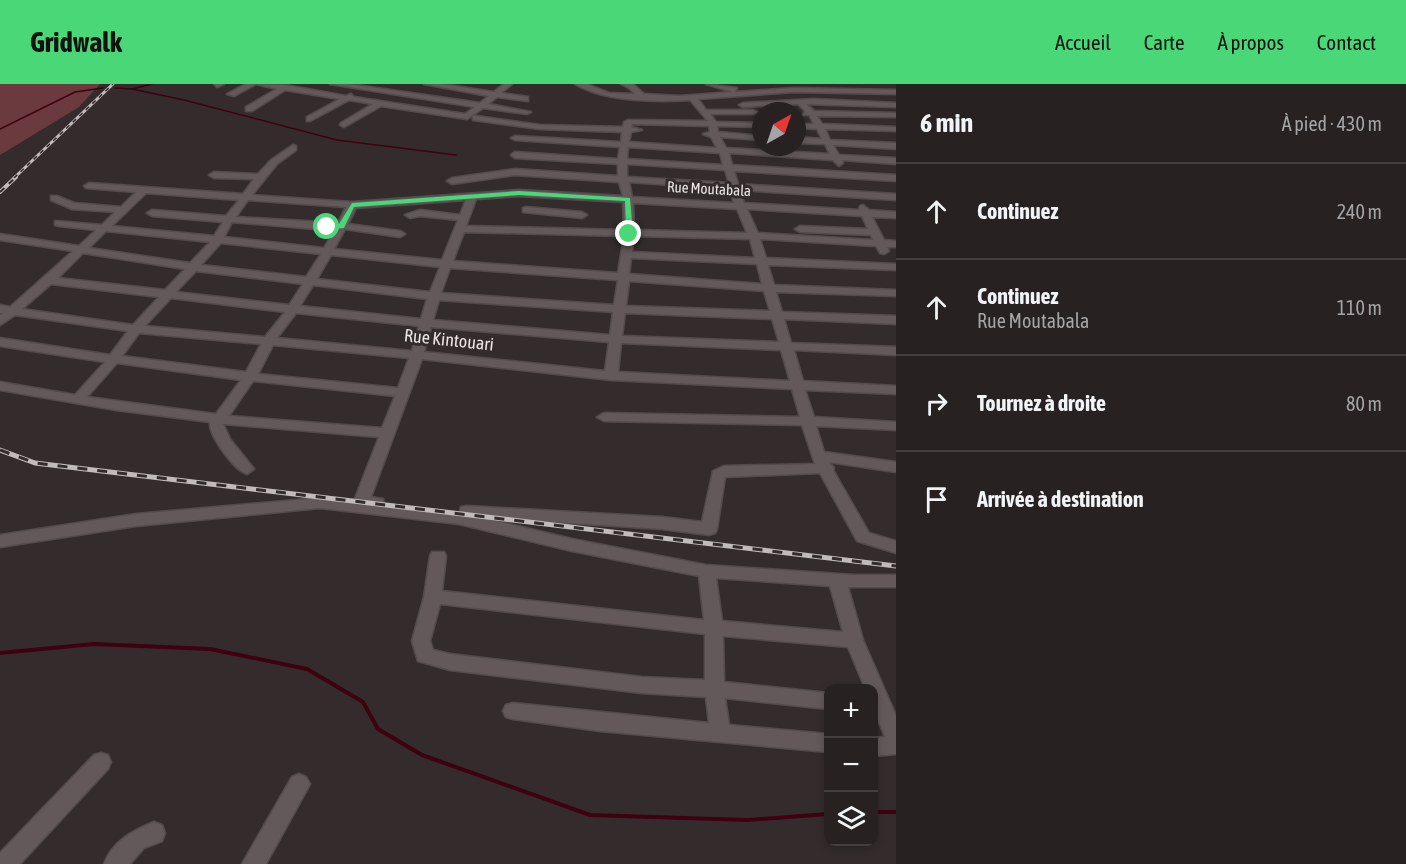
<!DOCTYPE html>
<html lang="fr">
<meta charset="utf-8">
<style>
body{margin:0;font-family:"Asap Condensed",sans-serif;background:#2f292a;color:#f1f3f6}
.controls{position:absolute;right:18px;bottom:18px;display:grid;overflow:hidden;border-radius:12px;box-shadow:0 3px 9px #0003}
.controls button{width:54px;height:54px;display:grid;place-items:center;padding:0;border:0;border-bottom:2px solid #433e3f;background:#272121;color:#f1f3f6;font:30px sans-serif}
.compass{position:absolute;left:752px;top:18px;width:54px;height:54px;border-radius:50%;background:#272121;box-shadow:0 3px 9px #0003;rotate:40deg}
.stop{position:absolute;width:18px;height:18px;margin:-14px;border:4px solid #4ad777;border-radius:50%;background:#fff}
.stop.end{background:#4ad777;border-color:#fff;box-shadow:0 2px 6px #0008}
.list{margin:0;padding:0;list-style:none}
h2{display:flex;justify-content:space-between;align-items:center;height:78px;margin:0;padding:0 24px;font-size:26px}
h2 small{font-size:20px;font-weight:400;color:#a4a3a5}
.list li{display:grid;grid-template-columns:39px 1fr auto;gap:18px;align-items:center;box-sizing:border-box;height:96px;padding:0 24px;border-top:2px solid #433e3f}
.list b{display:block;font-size:22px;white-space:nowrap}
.list p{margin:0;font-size:20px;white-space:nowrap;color:#a4a3a5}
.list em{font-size:20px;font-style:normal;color:#a4a3a5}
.icon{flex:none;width:33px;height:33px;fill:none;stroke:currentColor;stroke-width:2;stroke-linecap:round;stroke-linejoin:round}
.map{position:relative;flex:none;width:896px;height:780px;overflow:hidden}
header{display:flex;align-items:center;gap:36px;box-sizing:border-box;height:84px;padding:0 30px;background:#4ad777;color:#111}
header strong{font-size:28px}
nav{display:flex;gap:33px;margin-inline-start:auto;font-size:21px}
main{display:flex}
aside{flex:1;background:#272121}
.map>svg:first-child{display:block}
.green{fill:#6b3a3f}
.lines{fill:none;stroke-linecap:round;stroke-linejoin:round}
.stream-far1{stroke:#3f000f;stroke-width:1.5}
.stream{stroke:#3f000f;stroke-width:4}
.minor-casing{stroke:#524a4b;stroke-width:3}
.minor{fill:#63595a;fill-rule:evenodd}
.rail-far2-casing{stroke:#c1bbbb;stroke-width:3}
.rail-far1-casing{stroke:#c1bbbb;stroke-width:4}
.rail-casing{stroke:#c1bbbb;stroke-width:5}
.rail-far2{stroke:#342c2c;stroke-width:1.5;stroke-dasharray:4.5;stroke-linecap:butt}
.rail-far1{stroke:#342c2c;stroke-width:2;stroke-dasharray:6;stroke-linecap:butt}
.rail{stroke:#342c2c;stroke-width:3;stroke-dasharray:10;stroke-linecap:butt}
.route{fill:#4ad777}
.labels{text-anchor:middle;stroke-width:6;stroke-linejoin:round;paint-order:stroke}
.far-street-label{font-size:15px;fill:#eae4e4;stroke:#342c2c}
.street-label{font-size:18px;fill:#eae4e4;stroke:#342c2c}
</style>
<header>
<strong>Gridwalk</strong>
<nav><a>Accueil</a><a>Carte</a><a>À propos</a><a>Contact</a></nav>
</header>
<main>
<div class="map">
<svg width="896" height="780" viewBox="0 0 896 780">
<rect width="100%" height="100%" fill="#342c2c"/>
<path class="green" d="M0,0h100l-21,23 -79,48z"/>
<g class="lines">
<g class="stream-far1">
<path d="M115,4l17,1 20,-5"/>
<path d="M132,5l52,11 153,40 119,15"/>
<path d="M0,45l75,-37 28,-4"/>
</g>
<g class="stream">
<path d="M0,569l94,-9 116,5 97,20 56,33 15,27 44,26 168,60 158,5 80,-6"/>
<path d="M874,728h22"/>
</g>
<g class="minor-casing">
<g id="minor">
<path d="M214,0h10l-7,3z"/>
<path d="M246,0h10l-22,12 -7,-2z"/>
<path d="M256,0l29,1 61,11 5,-2 3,3 111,17 10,-7 -145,-23h19l131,19 9,-7 -65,-12h18l52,8 10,-8h8l-11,9 27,4v4l-31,-4 -9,7 43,8 -4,2 -44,-6 -16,11 -86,-13 -37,21 -4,-2 1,-2 32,-19 -24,-4 -39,21h-3v-4l33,-18 -55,-9 -33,21h-6v-4l31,-18z"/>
<path d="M575,0h12l22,9 26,1 -6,-6 -8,-4h12l11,10 36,2 53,-4 -27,-8 31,4 -2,4 59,-4 102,2v4l-102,-2 -96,7 8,11h47l4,2 -4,2h-43l6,8 45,1v4l-44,-1 1,6 43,4v4l-41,-3 6,11 104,6 -5,-10 -28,-1v-6l25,2 -5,-10 -20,-1v-4h17l-5,-9h-6l2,-4 -7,-7 -55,3 -4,-2 4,-2 71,-4 82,4v4l-90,-3 8,7 82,2v4l-79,-1 5,8 74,3v4l-71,-2 5,11 66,3v6l-63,-4 6,10 57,3v6l-54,-4 1,3 -4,3 -6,-6 -104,-7 3,12 164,10v6l-162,-10 4,13 158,10v6l-156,-10 4,13 115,7 1,-4 3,-1 6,5 27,2v6l-24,-1 12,23 12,1v6h-9l2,4 -5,3 -4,-1 -4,-7 -116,-7 6,19 130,6v6l-128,-5 6,20 122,5v6l-120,-4 6,20 114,4v8l-112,-5 7,24 105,4v8l-102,-5 9,31 93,5v8l-91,-4 9,27 82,5v8l-80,-4 8,26 72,10v10l-67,-10 5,6 -1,2 36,63 27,8v12l-39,-12 -37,-68 -95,4 -8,52 -2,4 -6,2 -47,-6 -183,-12 93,22 134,26 148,10h42v12h-48l15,53 33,76v38l-22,2v-18l11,-1 -11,-27v-22h-9l-17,-41 -125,-11 1,46 104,11v16l-103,-11 4,27 99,9v18l-228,-21 -87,-12 -7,-2 -3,-6 3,-6 7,-2 196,20 -3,-26 -64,-4 -192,-23 -32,-9 -6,-20 12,-44 6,-41 2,-4h12l2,4 -4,35 262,29 -5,-44 -127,-25 -113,-27 -139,-16 -184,18 -136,21v-12l136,-21 184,-16 34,3 25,-64 -156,-13 7,15 24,30 -7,5c-13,-4 -39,-39 -37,-52l-94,-12 -116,-20v-8l75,13 30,-33 -105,-16v-8l110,17 18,-24 -113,-16 -15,10v-10l3,-2h-3v-8l10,2 63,-56 -73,-11v-6l79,12 17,-16 -37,-4 -4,-1v-4l47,4 13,-13 -43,-3 -21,-9v-4h6l17,7 47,4 15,-15 -50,-4 -2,-2 5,-3 154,11 11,-15 -40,-1 -5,-3 5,-3 44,2 13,-14 22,-15 3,1v4l-19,14 -25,31 100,7 167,-12 104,6 -4,-14 -104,-7 -63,9 -5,-3 5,-3 63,-9 103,7v-12l-103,-6 -4,-3 4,-3 103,7 2,-12 -105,-7 -4,-2 4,-2 106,6 1,-10 -82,-3 -67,-9v-4h3l64,9 83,2 1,-5 4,-2 80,1 -18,-21c-34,2 -85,2 -115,-16zM632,40l77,2 1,6 -7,2 8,3 6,11 -88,-6 2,-10 11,-2 -11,-3zM628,63l92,6 3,12 -96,-6zM627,80l98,6 4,13 -102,-6zM629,98l101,7 4,14 -102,-6zM146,109l93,7 -13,16 -74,-6 -5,3 5,3 71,6 -9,14 -102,-10zM519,112l104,6 1,28 -158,-4 10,-27zM248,116l98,7 -8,16 -102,-6zM466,116l-6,15 -40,-5 -15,5 5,3 10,-2 38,4 -16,40 -108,-11 11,-20 55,8 5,-3 -5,-3 -52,-7 8,-16zM633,119l104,6 10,24 -113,-3zM747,125l115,7 6,13 -68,-3 -5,3 5,3 71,3 2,5 -115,-7zM232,138l95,8h8l-11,18 -100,-11zM106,147l104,11 -20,21 -101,-15zM464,148l160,4 -6,37 -165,-12zM634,152l116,3 5,19 -123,-6zM221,159l100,11 -15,23 -105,-12zM83,169l102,16 -20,21 -107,-12zM331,171l109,12 -10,25 -113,-13zM631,174l126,6 5,20 -133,-10zM450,184l168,12 -4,25 -173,-12zM196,187l107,13 -14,21 -113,-13zM629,197l135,10 6,20 -144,-5zM51,200l108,13 -26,28 -111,-16zM313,201l114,14 -6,20 -121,-13zM171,214l114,14 -20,25 -120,-11zM439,216l174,12 -3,23 -177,-15zM296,229l123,13 -7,25 -135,-13zM625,229l147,6 7,23 -157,-6zM431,243l178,15 -4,29 -181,-19zM139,249l122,11 -15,28 -124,-16zM621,259l160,7 9,31 -172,-9zM273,261l136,13 -11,30 -140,-14zM422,275l189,21 181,9 8,28 -196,-4 -7,4 7,4 198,4 13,39 -91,2 -11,5 -11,51 -40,-5 -195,-11 -6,1 -1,6 -76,-9 -1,-5 -12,-2zM117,279l124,17 -25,34 -129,-17zM253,297l142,15 -13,32 -153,-12zM716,494l114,8 13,46 -121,-11zM440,520l265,30v46l-63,-3 -192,-23 -17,-4 -3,-9z"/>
<path d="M526,123l56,5 5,3 -5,3 -59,-6v-4z"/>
<path d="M101,669l7,2 3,7 -3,7 -88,95h-20v-11l94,-98z"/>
<path d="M299,690l7,3 4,7 -44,80h-24l50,-87z"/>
<path d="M154,738l8,3 3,8 -3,8 -18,7 -14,16h-26c9,-23 28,-33 50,-42z"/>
</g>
</g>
<use href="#minor" class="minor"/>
<g class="rail-far2-casing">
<path id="rail-far2" d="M14,94l99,-94"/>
</g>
<g class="rail-far1-casing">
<path id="rail-far1" d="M0,108l16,-15"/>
</g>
<g class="rail-casing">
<path id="rail" d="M0,366l35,13 861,103"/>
</g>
<use href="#rail-far2" class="rail-far2"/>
<use href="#rail-far1" class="rail-far1"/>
<use href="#rail" class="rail"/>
</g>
<path class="route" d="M519,107l111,7 3,36 -4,2 -3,-2 -1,-33 -106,-6 -165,12 -10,21 -17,1 -3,-2 15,-3 13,-21z"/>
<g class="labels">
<g class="far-street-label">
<text transform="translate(709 105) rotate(3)" y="5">Rue Moutabala</text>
</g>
<g class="street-label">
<text transform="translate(449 256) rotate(6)" y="6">Rue Kintouari</text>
</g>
</g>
</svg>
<div class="controls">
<button>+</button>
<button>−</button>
<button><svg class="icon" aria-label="layers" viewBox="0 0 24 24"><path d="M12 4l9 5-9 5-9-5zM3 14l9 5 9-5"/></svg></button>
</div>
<svg class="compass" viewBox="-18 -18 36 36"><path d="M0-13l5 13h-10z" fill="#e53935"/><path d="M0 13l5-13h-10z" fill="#a4a3a5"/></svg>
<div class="stop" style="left:327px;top:143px"></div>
<div class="stop end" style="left:629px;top:150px"></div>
</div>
<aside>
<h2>6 min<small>À pied · 430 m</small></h2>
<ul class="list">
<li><svg class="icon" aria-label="ahead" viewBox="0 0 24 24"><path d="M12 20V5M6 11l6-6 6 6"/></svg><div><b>Continuez</b></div><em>240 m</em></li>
<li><svg class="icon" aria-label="ahead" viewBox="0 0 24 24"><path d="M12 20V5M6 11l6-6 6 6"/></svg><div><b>Continuez</b><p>Rue Moutabala</p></div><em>110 m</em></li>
<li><svg class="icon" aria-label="right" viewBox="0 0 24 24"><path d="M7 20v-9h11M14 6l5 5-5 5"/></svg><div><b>Tournez à droite</b></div><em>80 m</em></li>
<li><svg class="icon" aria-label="arrive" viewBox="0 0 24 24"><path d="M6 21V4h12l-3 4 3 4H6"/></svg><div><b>Arrivée à destination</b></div></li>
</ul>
</aside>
</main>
